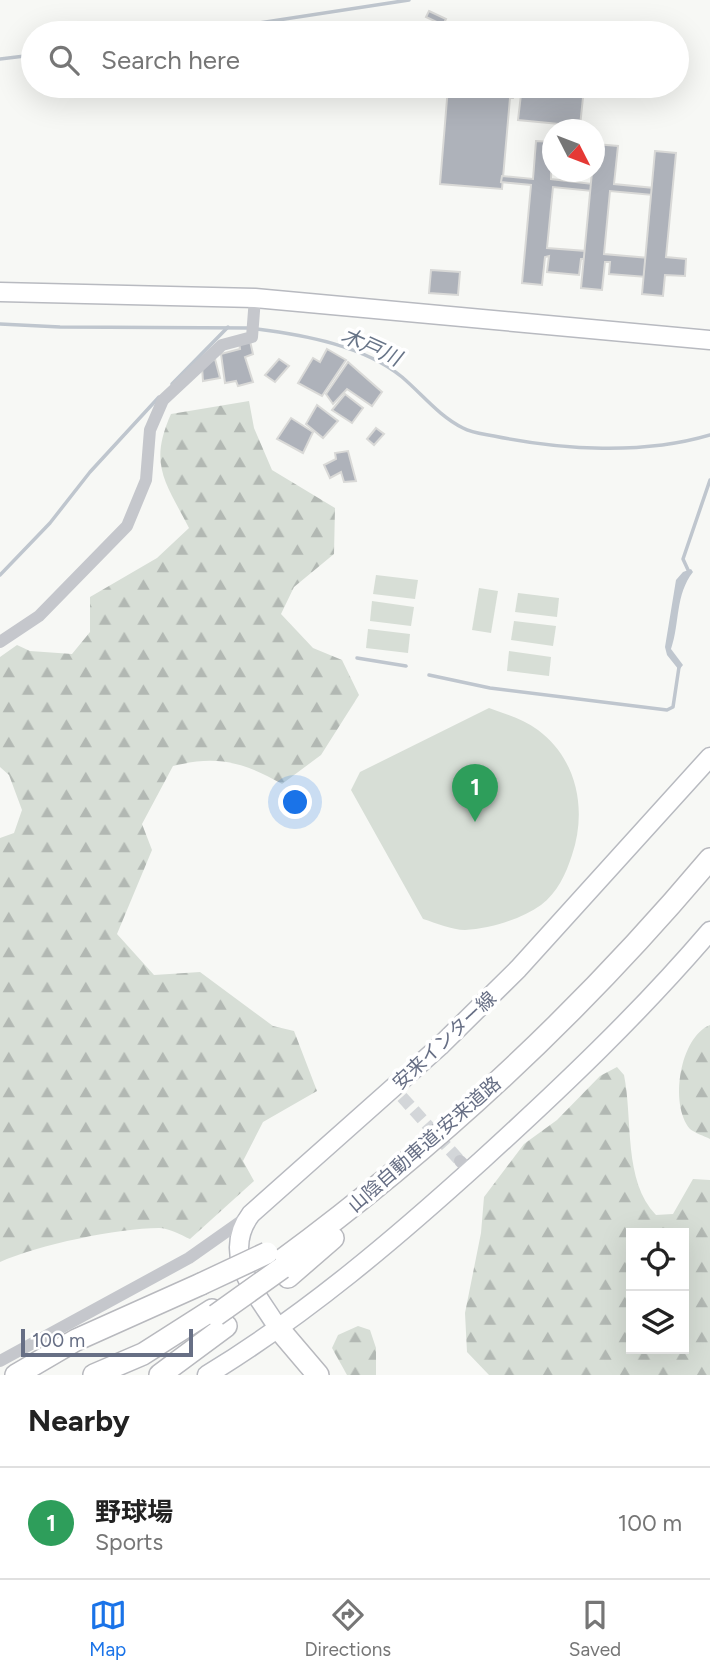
<!DOCTYPE html>
<meta charset="utf-8">
<style>
body{margin:0;font-family:Figtree,"Noto Sans JP",sans-serif;background:#f2f2f2;color:#222}
.controls{position:absolute;right:21px;bottom:21px;display:grid;overflow:hidden;border-radius:0px;box-shadow:0 7px 28px #0002}
.controls button{width:63px;height:63px;display:grid;place-items:center;padding:0;border:0;border-bottom:2px solid #e0e0e0;background:#fff;color:#222;font:35px sans-serif}
.compass{position:absolute;left:542px;top:119px;width:63px;height:63px;border-radius:50%;background:#fff;box-shadow:0 7px 28px #0002;rotate:132deg}
.scale{position:absolute;left:21px;bottom:18px;width:172px;box-sizing:border-box;padding-left:7px;border:4px solid #676f85;border-top:0;font-size:19px;line-height:24px;white-space:nowrap;color:#676f85;-webkit-text-stroke:5px #fff;paint-order:stroke}
.you{position:absolute;left:296px;top:803px;width:24px;height:24px;margin:-18px;border:5px solid #fff;border-radius:50%;background:#1a73e8;box-shadow:0 0 0 10px #1a73e833}
.badge{display:grid;place-items:center;width:46px;height:46px;border-radius:50%;background:#1a73e8;color:#fff;font-size:23px;font-weight:700}
.pin{position:absolute;translate:-50% -58px;filter:drop-shadow(0 2px 4px #0008)}
.pin::after{content:'';position:absolute;top:37px;width:24px;height:21px;background:inherit;clip-path:polygon(0 0,100% 0,50% 100%)}
.list{margin:0;padding:0;list-style:none}
h2{display:flex;justify-content:space-between;align-items:center;height:91px;margin:0;padding:0 28px;font-size:30px}
h2 small{font-size:23px;font-weight:400;color:#767676}
.list li{display:grid;grid-template-columns:46px 1fr auto;gap:21px;align-items:center;box-sizing:border-box;height:112px;padding:0 28px;border-top:2px solid #e0e0e0}
.list b{display:block;font-size:26px;white-space:nowrap}
.list p{margin:0;font-size:23px;white-space:nowrap;color:#767676}
.list em{font-size:23px;font-style:normal;color:#767676}
.icon{flex:none;width:38px;height:38px;fill:none;stroke:currentColor;stroke-width:2;stroke-linecap:round;stroke-linejoin:round}
.map{position:relative;flex:none;width:710px;height:1375px;overflow:hidden}
.search{position:absolute;background:#fff;box-shadow:0 7px 28px #0002;left:21px;right:21px;top:21px;height:77px;display:flex;align-items:center;gap:18px;box-sizing:border-box;padding:0 24px;border-radius:38px;color:#767676;font-size:26px}
.sheet{height:203px;background:#fff}
nav{display:flex;justify-content:space-around;align-items:center;box-sizing:border-box;height:98px;border-top:2px solid #e0e0e0;background:#fff;font-size:19px;color:#767676}
nav a{display:grid;justify-items:center;gap:4px}
nav .on{color:#1a73e8}
.map>svg:first-child{display:block}
.forest{fill:url(#forest-firs);fill-rule:evenodd}
.garden{fill:#d7ded6}
.water{fill:#bfc6ce}
.lines{fill:none;stroke-linecap:round;stroke-linejoin:round}
.stream{stroke:#bfc6ce;stroke-width:3.5}
.building{fill:#aeb2ba;stroke:#d9d9d7;stroke-width:2}
.street-tunnel{stroke:#d3d6d9;stroke-width:12;stroke-dasharray:12 6;stroke-linecap:butt}
.secondary-casing{stroke:#b8bac0;stroke-width:21}
.highway-casing{stroke:#b8b9be;stroke-width:24}
.street{stroke:#c5c7cc;stroke-width:12}
.secondary{stroke:#fff;stroke-width:18}
.highway{stroke:#fff;stroke-width:21}
.highway-bridge-casing{stroke:#b8b9be;stroke-width:24;stroke-linecap:butt}
.highway-bridge{stroke:#fff;stroke-width:21}
.labels{text-anchor:middle;stroke-width:7;stroke-linejoin:round;paint-order:stroke}
.street-label{font-size:19px;fill:#676f85;stroke:#fff}
.water-label{font-size:21px;font-style:italic;fill:#687588;stroke:#fff}
</style>
<div class="map">
<svg width="710" height="1375" viewBox="0 0 710 1375">
<defs>
<pattern id="forest-firs" width="22" height="20" patternUnits="userSpaceOnUse" patternTransform="scale(1.75)"><rect width="22" height="20" fill="#d7ded6"/><path d="M5 1l3.5 6h-7zM16 11l3.5 6h-7z" fill="#b2b8b3"/></pattern>
</defs>
<rect width="100%" height="100%" fill="#f7f8f5"/>
<g class="forest">
<path d="M249,401l5,27 18,42 63,38 -1,46 -40,33 -13,27 32,34 29,12 17,35 -38,60 -39,29c-38,-22 -65,-29 -109,-18l-31,58 10,26 -35,84 37,41 46,-3 73,54 21,5 23,60 -54,31 -20,39 11,20 -64,58c-9,-4 -21,-11 -31,-11 -41,0 -121,17 -159,34v-424l14,-5 8,-23 -13,-35 -9,-8v-110l17,-12 13,6 42,3 18,-22v-35l67,-39 32,-30c-23,-45 -41,-63 -18,-114z"/>
<path d="M710,1025v114c-6,-3 -15,-6 -20,-10 -21,-25 -10,-92 20,-104z"/>
<path d="M617,1067l7,8c9,44 -1,106 32,140l17,-1 20,-35 17,1v195h-221l-22,-23 -2,-39 16,-80 3,-36 40,-53 33,-24 43,-44zM684,1233v116h-53v-116z"/>
<path d="M358,1326l12,4 6,18v27h-29l-15,-27 6,-13z"/>
</g>
<g class="garden">
<path d="M376,575l42,5 -3,19 -42,-5z"/>
<path d="M479,588l19,3 -7,42 -19,-3z"/>
<path d="M518,593l41,5 -2,19 -42,-5z"/>
<path d="M372,601l42,6 -3,19 -41,-5z"/>
<path d="M514,621l42,5 -3,20 -42,-6z"/>
<path d="M368,629l42,5 -2,19 -42,-5z"/>
<path d="M509,651l42,6 -2,19 -42,-5z"/>
<path d="M489,708c16,6 34,11 49,22 40,30 49,81 34,125 -6,19 -15,38 -31,50 -20,14 -51,24 -76,25 -13,0 -29,-7 -42,-11l-72,-129 9,-18z"/>
</g>
<path class="water" d="M691,569l2,3c-18,23 -13,51 -22,77l12,16 -4,5 -12,-15 -2,-8 11,-67 7,-8z"/>
<g class="lines">
<g class="stream">
<path d="M193,33l216,-33"/>
<path d="M0,59l33,-4"/>
<path d="M0,324l60,3 190,1"/>
<path d="M257,329c48,6 107,17 145,48 21,18 37,39 61,51 9,5 21,6 31,8 68,14 149,19 216,-1"/>
<path d="M172,384l56,-57"/>
<path d="M689,572l-6,-13 27,-79"/>
<path d="M0,575l50,-52 40,-51 69,-75"/>
<path d="M357,658l49,8"/>
<path d="M429,675l61,13 177,22 6,-3 6,-40"/>
</g>
</g>
<g class="building">
<path d="M429,11l17,8 -3,6 -17,-8z"/>
<path d="M508,86h7l-2,12h-3l-8,91 -62,-5 8,-97 60,5z"/>
<path d="M522,86l62,2 -4,38 -62,-6z"/>
<path d="M536,141l16,1 -1,37 42,5 -1,7 -39,-4 -6,61 39,3 -1,8h-4l-2,16 -32,-3 2,-16 -4,1 -3,28 -20,-2 9,-98 -30,-3 1,-6 31,3z"/>
<path d="M595,144l23,2 -4,38 40,4 -1,7 -43,-4 -6,63 45,4 -2,19 -38,-3 1,-12h-5l-3,28 -21,-2 11,-116h2z"/>
<path d="M655,151l21,2 -10,104 20,2 -1,17 -20,-1 -2,21 -21,-2z"/>
<path d="M431,270l29,2 -2,23 -29,-2z"/>
<path d="M250,341l3,13 -8,3 8,25 -15,4 -2,-5 -11,2 -4,-29 19,-5 -1,-7z"/>
<path d="M327,349l19,11 -24,36 -24,-13 15,-25 7,4z"/>
<path d="M215,359l5,19 -17,3 -1,-14z"/>
<path d="M279,359l10,7 -14,16 -10,-7z"/>
<path d="M348,362l34,30 -10,14 -25,-17 -14,15 -7,-10z"/>
<path d="M345,394l18,14 -11,15 -20,-13z"/>
<path d="M317,405l21,16 -15,17 -17,-14z"/>
<path d="M291,418l22,14 -10,21 -26,-14z"/>
<path d="M376,428l8,6 -10,11 -7,-6z"/>
<path d="M348,451l8,30 -12,1 -3,-10 -11,6 -6,-13 12,-6 -1,-6z"/>
</g>
<g class="lines">
<path class="street-tunnel" d="M402,1097l58,64"/>
<g class="secondary-casing">
<g id="secondary">
<path d="M0,292l255,6 455,42"/>
<path d="M278,1328c-22,-36 -58,-73 -27,-114l189,-168 78,-77 192,-212"/>
<path d="M207,1375c100,-61 189,-137 275,-215 79,-72 158,-147 228,-229"/>
</g>
</g>
<g class="highway-casing">
<g id="highway">
<path d="M278,1263c159,-117 305,-253 432,-404"/>
<path d="M288,1277l45,-39"/>
<path d="M278,1328l40,47"/>
<path d="M16,1375l60,-35 125,-56"/>
<path d="M94,1375l49,-21 69,-44"/>
<path d="M160,1375l66,-49"/>
</g>
</g>
<g class="street">
<path d="M0,642l39,-26 88,-90 19,-46 4,-50 13,-30 59,-55 30,-8 3,-39"/>
<path d="M460,1161l10,10"/>
<path d="M0,1361l189,-103 61,-43"/>
</g>
<use href="#secondary" class="secondary"/>
<use href="#highway" class="highway"/>
<g class="highway-bridge-casing">
<g id="highway-bridge">
<path d="M201,1284l66,-31"/>
<path d="M216,1315l66,-47"/>
</g>
</g>
<use href="#highway-bridge" class="highway-bridge"/>
</g>
<g class="labels">
<g class="street-label">
<text transform="translate(444 1040) rotate(-43)" y="7">安来インター線</text>
<text transform="translate(424 1144) rotate(-41)" y="7">山陰自動車道;安来道路</text>
</g>
<g class="water-label">
<text transform="translate(371 347) rotate(24)" y="7">木戸川</text>
</g>
</g>
</svg>
<div class="controls">
<button><svg class="icon" aria-label="locate" viewBox="0 0 24 24"><circle cx="12" cy="12" r="6"/><path d="M12 2v4M12 18v4M2 12h4M18 12h4"/></svg></button>
<button><svg class="icon" aria-label="layers" viewBox="0 0 24 24"><path d="M12 4l9 5-9 5-9-5zM3 14l9 5 9-5"/></svg></button>
</div>
<svg class="compass" viewBox="-18 -18 36 36"><path d="M0-13l5 13h-10z" fill="#e53935"/><path d="M0 13l5-13h-10z" fill="#767676"/></svg>
<div class="scale">100 m</div>
<div class="you"></div>
<div class="pin badge" style="left:475px;top:822px;background:#2e9e5b">1</div>
<div class="search"><svg class="icon" aria-label="search" viewBox="0 0 24 24"><circle cx="10" cy="10" r="6"/><path d="M15 15l6 6"/></svg>Search here</div>
</div>
<section class="sheet">
<h2>Nearby<small></small></h2>
<ul class="list">
<li><span class="badge" style="background:#2e9e5b">1</span><div><b>野球場</b><p>Sports</p></div><em>100 m</em></li>
</ul>
</section>
<nav>
<a class="on"><svg class="icon" aria-label="map" viewBox="0 0 24 24"><path d="M3 6l6-2 6 2 6-2v14l-6 2-6-2-6 2zM9 4v14M15 6v14"/></svg>Map</a>
<a><svg class="icon" aria-label="directions" viewBox="0 0 24 24"><path d="M12 3l9 9-9 9-9-9zM9 14v-3h6M13 9l2 2-2 2"/></svg>Directions</a>
<a><svg class="icon" aria-label="saved" viewBox="0 0 24 24"><path d="M7 4h10v16l-5-4-5 4z"/></svg>Saved</a>
</nav>
